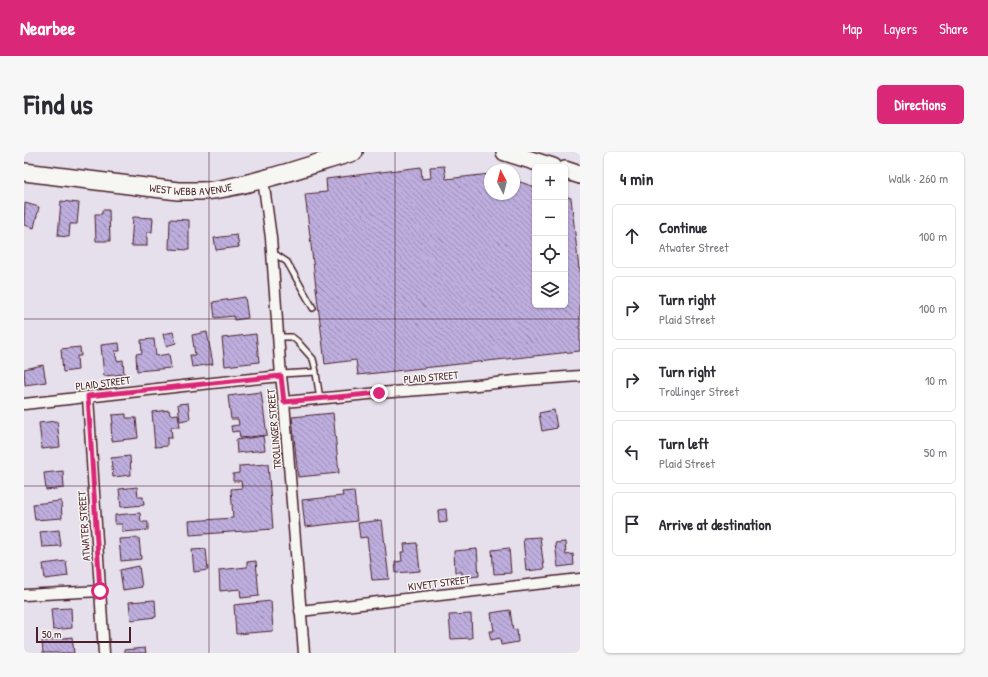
<!DOCTYPE html>
<meta charset="utf-8">
<style>
body{margin:0;font-family:"Patrick Hand",sans-serif;background:#f7f7f7;color:#2b2b33}
.controls{position:absolute;right:12px;top:12px;display:grid;overflow:hidden;border-radius:6px;box-shadow:0 1px 3px #0004}
.controls button{width:36px;height:36px;display:grid;place-items:center;padding:0;border:0;border-bottom:1px solid #e1e1e2;background:#fff;color:#2b2b33;font:20px sans-serif}
.compass{position:absolute;left:460px;top:12px;width:36px;height:36px;border-radius:50%;background:#fff;box-shadow:0 1px 3px #0004;rotate:353deg}
.scale{position:absolute;left:12px;bottom:10px;width:95px;box-sizing:border-box;padding-left:4px;border:2px solid #4a1f2b;border-top:0;font-size:11px;line-height:14px;white-space:nowrap;color:#4a1f2b;-webkit-text-stroke:3px #f6f6f2;paint-order:stroke}
.stop{position:absolute;width:12px;height:12px;margin:-9px;border:3px solid #db2777;border-radius:50%;background:#fff}
.stop.end{background:#db2777;border-color:#fff;box-shadow:0 1px 4px #0008}
.list{margin:0;padding:0;list-style:none}
h2{display:flex;justify-content:space-between;align-items:center;height:52px;margin:0;padding:0 16px;font-size:17px}
h2 small{font-size:13px;font-weight:400;color:#7c7c81}
.list li{display:grid;grid-template-columns:26px 1fr auto;gap:12px;align-items:center;box-sizing:border-box;height:64px;margin:0 8px 8px;padding:0 8px;border:1px solid #e1e1e2;border-radius:6px}
.list b{display:block;font-size:15px;white-space:nowrap}
.list p{margin:0;font-size:13px;white-space:nowrap;color:#7c7c81}
.list em{font-size:13px;font-style:normal;color:#7c7c81}
.icon{flex:none;width:22px;height:22px;fill:none;stroke:currentColor;stroke-width:2;stroke-linecap:round;stroke-linejoin:round}
.map{position:relative;flex:none;width:556px;height:501px;overflow:hidden;border-radius:6px}
header{display:flex;align-items:center;gap:24px;box-sizing:border-box;height:56px;padding:0 20px;background:#db2777;color:#fff}
header strong{font-size:19px}
nav{display:flex;gap:22px;margin-inline-start:auto;font-size:14px}
.intro{display:flex;align-items:center;justify-content:space-between;box-sizing:border-box;height:96px;padding:0 24px}
h1{margin:0;font-size:28px}
.button{padding:10px 18px;border-radius:6px;background:#db2777;color:#fff;font-size:14px;font-weight:700}
main{display:flex;gap:24px;padding:0 24px}
aside{flex:1;background:#fff;border-radius:6px;box-shadow:0 1px 3px #0004}
.map>svg:first-child{display:block}
.building{fill:url(#building-back-hatch);stroke:#4a1f2b}
.lines{fill:none;stroke-linecap:round;stroke-linejoin:round}
.service-casing{stroke:#4a1f2b;stroke-width:8}
.minor-casing{stroke:#4a1f2b;stroke-width:13}
.trunk-casing{stroke:#4a1f2b;stroke-width:20}
.service{stroke:#f6f6f2;stroke-width:5}
.minor{stroke:#f6f6f2;stroke-width:10}
.trunk{stroke:#f6f6f2;stroke-width:17}
.route{stroke:#db2777;stroke-width:5}
.grid{fill:none;stroke:#4a1f2b;stroke-width:1;stroke-opacity:0.55}
.labels{text-anchor:middle;stroke-width:3;stroke-linejoin:round;paint-order:stroke}
.street-label{font-size:11px;fill:#4a1f2b;stroke:#f6f6f2}
</style>
<header>
<strong>Nearbee</strong>
<nav><a>Map</a><a>Layers</a><a>Share</a></nav>
</header>
<div class="intro"><h1>Find us</h1><a class="button">Directions</a></div>
<main>
<div class="map">
<svg width="556" height="501" viewBox="0 0 556 501">
<defs>
<pattern id="building-back-hatch" width="6" height="6" patternUnits="userSpaceOnUse"><rect width="6" height="6" fill="#beaede"/><path d="M-1 5l2 2M0 0l6 6M5-1l2 2" fill="none" stroke="#9c8db4"/></pattern>
</defs>
<rect width="100%" height="100%" fill="#e5e0ec"/>
<filter id="ink" filterUnits="userSpaceOnUse"><feTurbulence type="fractalNoise" baseFrequency=".025" numOctaves="2"/><feDisplacementMap in="SourceGraphic" scale="8" xChannelSelector="R" yChannelSelector="G"/><feConvolveMatrix kernelMatrix="1 2 1 2 8 2 1 2 1" color-interpolation-filters="sRGB"/></filter>
<g filter="url(#ink)">
<g class="building">
<path d="M420,14l2,13 44,-5v20h24v-14l21,7v118h30v-109l6,2 8,71h1v82l-222,24 -2,-15 -31,4 -20,-170 22,-2 -1,-13 95,-12 1,12 9,-1 -1,-11z"/>
<path d="M37,49l18,2 -2,21h-7l-1,13 -11,-1z"/>
<path d="M1,51l14,4 -5,21 -10,-3z"/>
<path d="M78,58h7l1,31h-14l-1,-27h7z"/>
<path d="M109,65l20,1 -1,14h-5v14h-16z"/>
<path d="M146,67l19,1v30l-20,-1z"/>
<path d="M213,83l2,12 -23,3 -2,-12z"/>
<path d="M221,145l3,21 -14,2v-4l-19,2 -2,-16z"/>
<path d="M149,180l3,11 -10,3 -3,-12z"/>
<path d="M183,180l6,32 -21,3 -2,-12h5l-3,-20z"/>
<path d="M232,182l3,28 -34,4 -3,-28z"/>
<path d="M130,187l2,17 13,-2 2,14 -34,3 -1,-17 6,-1 -1,-13z"/>
<path d="M95,191l1,8h-5l2,10 6,-1 1,14 -20,2 -3,-31z"/>
<path d="M56,195l1,9h-4l1,14 -15,2 -2,-23z"/>
<path d="M19,213l3,17 -21,3 -1,-16z"/>
<path d="M237,240l6,43 -27,3 -1,-7 -7,1 -1,-6 8,-1 -1,-6h-7l-3,-23z"/>
<path d="M164,251l2,16 -10,2 -2,-17z"/>
<path d="M145,258l1,5 8,-1 2,13h-9l1,11h-5v8l-12,1 -3,-35z"/>
<path d="M530,258l3,18 -15,3 -3,-18z"/>
<path d="M309,261l6,60 -41,4 -6,-60z"/>
<path d="M102,262v4h10l2,20 -26,3 -1,-17h2l-1,-9z"/>
<path d="M33,269l3,26 -18,2 -3,-26z"/>
<path d="M239,284l2,14 -28,3 -1,-13z"/>
<path d="M106,304l1,19 -18,2 -2,-19z"/>
<path d="M244,312l5,65 -83,6 -1,-14 44,-3 -2,-29 11,-1 -1,-7h-8v-7l6,-1v-7z"/>
<path d="M39,319l1,17 -18,2 -2,-17z"/>
<path d="M113,335l1,10h5l1,8 -23,2 -2,-18z"/>
<path d="M330,339l3,30 -52,6 -3,-27 41,-4 -1,-4z"/>
<path d="M37,349l1,17 -27,2 -2,-16z"/>
<path d="M422,357l1,13 -8,1 -1,-13z"/>
<path d="M116,361l1,9h7v8l-26,2v-8h-7v-9z"/>
<path d="M358,368l7,59 -17,1 -5,-43 -7,1 -2,-15z"/>
<path d="M35,378l2,16 -19,1 -2,-15z"/>
<path d="M516,385l4,32 -18,2 -3,-33z"/>
<path d="M115,386l2,21 -20,2 -2,-22z"/>
<path d="M541,390l1,13 7,-1 1,11 -16,2 -3,-24z"/>
<path d="M393,391l3,28 -24,2 -1,-11 7,-1 -1,-9h4l-1,-8z"/>
<path d="M485,396l2,25 -17,1 -2,-24z"/>
<path d="M182,397l2,21 -14,2 -2,-22z"/>
<path d="M453,397l2,27 -17,2v-6h-7l-1,-21z"/>
<path d="M42,409l2,15 -23,3 -2,-15z"/>
<path d="M232,409l3,35 -18,2 -1,-9 -20,2 -1,-21 28,-3v-5z"/>
<path d="M115,414l3,21 -19,3 -3,-20z"/>
<path d="M131,448l1,17 -25,3 -2,-18z"/>
<path d="M247,449l2,30 -37,3 -2,-29z"/>
<path d="M47,456l1,20 -19,2 -2,-21z"/>
<path d="M486,458l3,20 4,-1 1,13 -17,3 -1,-7 -9,2 -2,-9h5l-3,-18z"/>
<path d="M447,462l1,24 -21,1 -2,-24z"/>
<path d="M48,485l2,16h-31l-1,-12z"/>
<path d="M121,496l1,5h-22v-3z"/>
</g>
<g class="lines">
<g class="service-casing">
<g id="service">
<path d="M248,100l15,10 26,46"/>
<path d="M254,185h14l5,4 16,18 2,8 5,32"/>
<path d="M257,222l35,-2"/>
</g>
</g>
<g class="minor-casing">
<g id="minor">
<path d="M239,27l8,59 10,138 3,26 20,251"/>
<path d="M64,245l16,256"/>
<path d="M260,250l95,-9 79,-6 67,-7 55,-4"/>
<path d="M0,252l159,-18 98,-10"/>
<path d="M0,443l76,-4"/>
<path d="M276,459l280,-32"/>
</g>
</g>
<g class="trunk-casing">
<g id="trunk">
<path d="M481,0l48,15"/>
<path d="M541,18l15,5"/>
<path id="s1" d="M0,20l154,19c14,0 28,1 42,-2 45,-8 90,-24 134,-37"/>
</g>
</g>
<use href="#service" class="service"/>
<use href="#minor" class="minor"/>
<use href="#trunk" class="trunk"/>
</g>
</g>
<g class="lines" filter="url(#ink)">
<path class="route" d="M76,439l-12,-195 193,-20 3,26 95,-9"/>
</g>
<path class="grid" d="M185,0v501M371,0v501M0,167h556M0,334h556"/>
<g class="labels">
<g class="street-label">
<text dy="4" stroke="none"><textPath href="#s1" startOffset="168">WEST WEBB AVENUE</textPath></text>
<text transform="translate(407 225) rotate(-5)" y="4">PLAID STREET</text>
<text transform="translate(79 231) rotate(-7)" y="4">PLAID STREET</text>
<text transform="translate(250 277) rotate(-95)" y="4">TROLLINGER STREET</text>
<text transform="translate(60 374) rotate(-94)" y="4">ATWATER STREET</text>
<text transform="translate(415 431) rotate(-7)" y="4">KIVETT STREET</text>
</g>
</g>
</svg>
<div class="controls">
<button>+</button>
<button>−</button>
<button><svg class="icon" aria-label="locate" viewBox="0 0 24 24"><circle cx="12" cy="12" r="6"/><path d="M12 2v4M12 18v4M2 12h4M18 12h4"/></svg></button>
<button><svg class="icon" aria-label="layers" viewBox="0 0 24 24"><path d="M12 4l9 5-9 5-9-5zM3 14l9 5 9-5"/></svg></button>
</div>
<svg class="compass" viewBox="-18 -18 36 36"><path d="M0-13l5 13h-10z" fill="#e53935"/><path d="M0 13l5-13h-10z" fill="#7c7c81"/></svg>
<div class="scale">50 m</div>
<div class="stop" style="left:76px;top:439px"></div>
<div class="stop end" style="left:355px;top:241px"></div>
</div>
<aside>
<h2>4 min<small>Walk · 260 m</small></h2>
<ul class="list">
<li><svg class="icon" aria-label="ahead" viewBox="0 0 24 24"><path d="M12 20V5M6 11l6-6 6 6"/></svg><div><b>Continue</b><p>Atwater Street</p></div><em>100 m</em></li>
<li><svg class="icon" aria-label="right" viewBox="0 0 24 24"><path d="M7 20v-9h11M14 6l5 5-5 5"/></svg><div><b>Turn right</b><p>Plaid Street</p></div><em>100 m</em></li>
<li><svg class="icon" aria-label="right" viewBox="0 0 24 24"><path d="M7 20v-9h11M14 6l5 5-5 5"/></svg><div><b>Turn right</b><p>Trollinger Street</p></div><em>10 m</em></li>
<li><svg class="icon" aria-label="left" viewBox="0 0 24 24"><path d="M17 20v-9H6M10 6l-5 5 5 5"/></svg><div><b>Turn left</b><p>Plaid Street</p></div><em>50 m</em></li>
<li><svg class="icon" aria-label="arrive" viewBox="0 0 24 24"><path d="M6 21V4h12l-3 4 3 4H6"/></svg><div><b>Arrive at destination</b></div></li>
</ul>
</aside>
</main>
